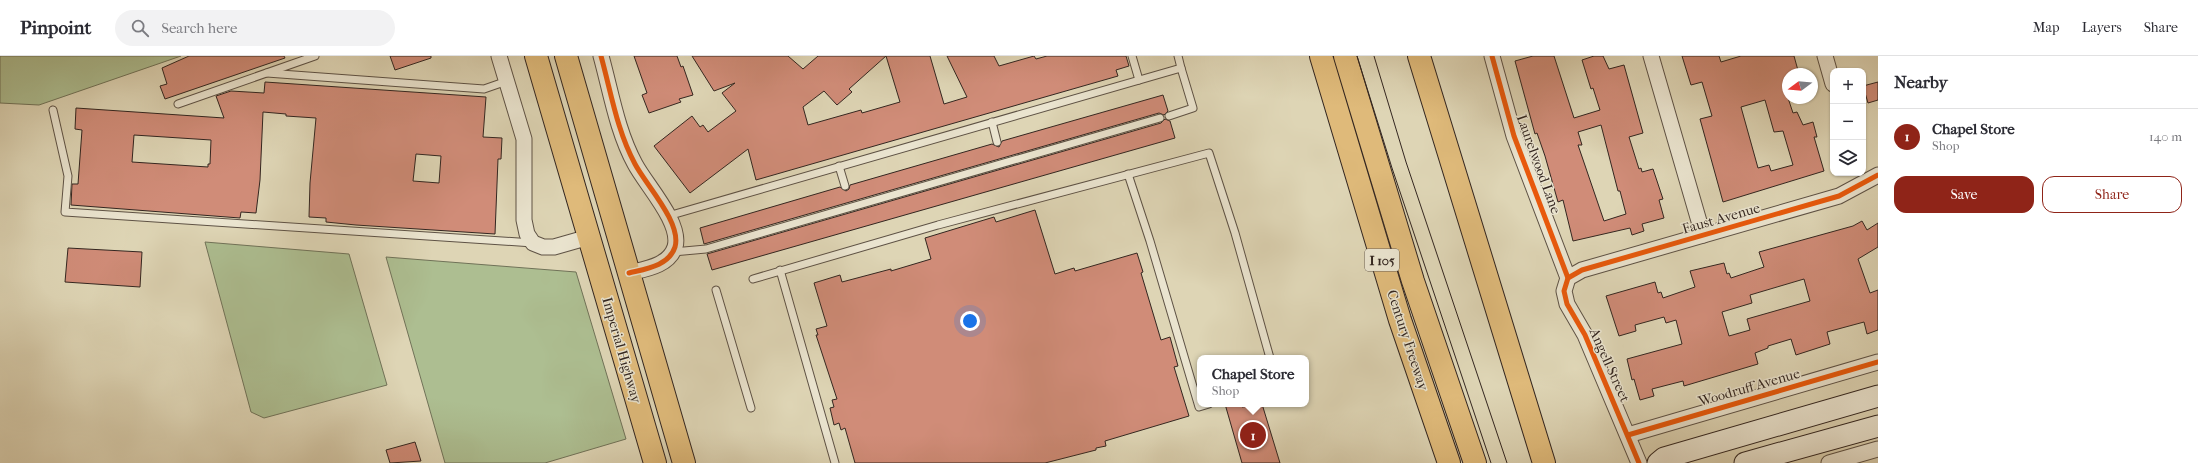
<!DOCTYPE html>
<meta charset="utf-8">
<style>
body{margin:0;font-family:"IM FELL French Canon",serif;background:#f2f2f3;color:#2b2b33}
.controls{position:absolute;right:12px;top:12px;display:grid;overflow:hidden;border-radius:8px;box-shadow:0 1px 3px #0004}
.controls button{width:36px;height:36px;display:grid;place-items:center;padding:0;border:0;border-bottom:1px solid #e1e1e2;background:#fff;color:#2b2b33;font:20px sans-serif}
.compass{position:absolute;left:1782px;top:12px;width:36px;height:36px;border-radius:50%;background:#fff;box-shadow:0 1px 3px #0004;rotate:254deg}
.you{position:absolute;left:970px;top:265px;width:14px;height:14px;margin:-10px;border:3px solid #fff;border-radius:50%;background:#1a73e8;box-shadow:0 0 0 6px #1a73e833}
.badge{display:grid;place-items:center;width:26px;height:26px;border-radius:50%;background:#8f2418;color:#fff;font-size:13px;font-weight:700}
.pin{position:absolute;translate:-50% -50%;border:2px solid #fff;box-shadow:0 1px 4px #0006}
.popup{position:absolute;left:1197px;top:299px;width:112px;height:52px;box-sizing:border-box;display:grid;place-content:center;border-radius:8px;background:#fff;filter:drop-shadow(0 1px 3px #0005);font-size:13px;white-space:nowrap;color:#7c7c81}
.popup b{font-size:15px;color:#2b2b33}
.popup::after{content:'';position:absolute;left:50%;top:100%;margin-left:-8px;border:8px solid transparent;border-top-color:#fff}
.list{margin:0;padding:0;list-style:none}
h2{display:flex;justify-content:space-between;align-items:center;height:52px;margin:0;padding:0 16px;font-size:17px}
h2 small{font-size:13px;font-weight:400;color:#7c7c81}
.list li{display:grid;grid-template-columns:26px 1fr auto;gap:12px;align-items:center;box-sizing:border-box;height:56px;padding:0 16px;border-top:1px solid #e1e1e2}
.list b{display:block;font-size:15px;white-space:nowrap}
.list p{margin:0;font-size:13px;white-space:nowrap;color:#7c7c81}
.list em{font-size:13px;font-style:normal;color:#7c7c81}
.actions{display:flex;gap:8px;padding:12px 16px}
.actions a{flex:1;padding:9px 0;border:1px solid #8f2418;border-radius:12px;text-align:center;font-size:14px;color:#8f2418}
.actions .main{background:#8f2418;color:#fff}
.icon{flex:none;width:22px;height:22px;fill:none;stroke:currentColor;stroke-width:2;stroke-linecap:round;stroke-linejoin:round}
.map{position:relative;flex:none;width:1878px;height:407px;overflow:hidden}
header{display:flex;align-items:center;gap:24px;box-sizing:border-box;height:56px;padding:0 20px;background:#fff;border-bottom:1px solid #e1e1e2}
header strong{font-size:19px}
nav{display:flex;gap:22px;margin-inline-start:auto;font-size:14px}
.search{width:280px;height:36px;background:#f2f2f3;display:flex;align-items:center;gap:10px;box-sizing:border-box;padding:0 14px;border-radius:22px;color:#7c7c81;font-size:15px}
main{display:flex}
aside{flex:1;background:#fff}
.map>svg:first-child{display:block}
.green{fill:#adbe91;stroke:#707258}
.building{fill:#d08c78;stroke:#332620;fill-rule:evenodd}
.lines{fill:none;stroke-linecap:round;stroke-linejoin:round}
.service-casing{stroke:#5e5245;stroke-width:9}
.minor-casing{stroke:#5e5245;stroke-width:17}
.secondary-casing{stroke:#332620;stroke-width:23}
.primary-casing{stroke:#332620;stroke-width:24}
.motorway-casing{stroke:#332620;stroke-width:24}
.service{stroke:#eae4cf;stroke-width:7}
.minor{stroke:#eae4cf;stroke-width:15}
.secondary{stroke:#eae4cf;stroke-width:21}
.primary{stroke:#dfba7a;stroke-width:22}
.motorway{stroke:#dfba7a;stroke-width:22}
.tram{stroke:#332620;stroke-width:1}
.cycleway-casing{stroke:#eae4cf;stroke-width:8}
.cycleway{stroke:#e8590c;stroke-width:5}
.labels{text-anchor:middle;stroke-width:3;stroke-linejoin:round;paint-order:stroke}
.shield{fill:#eae4cf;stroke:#6a5f54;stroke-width:1}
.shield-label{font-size:13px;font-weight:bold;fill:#332620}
.street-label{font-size:14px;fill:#332620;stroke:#eae4cf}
</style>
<header>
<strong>Pinpoint</strong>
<div class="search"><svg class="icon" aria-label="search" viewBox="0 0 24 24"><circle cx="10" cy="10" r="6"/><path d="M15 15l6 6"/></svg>Search here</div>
<nav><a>Map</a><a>Layers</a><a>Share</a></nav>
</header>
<main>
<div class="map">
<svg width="1878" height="407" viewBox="0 0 1878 407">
<rect width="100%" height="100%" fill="#ded5b5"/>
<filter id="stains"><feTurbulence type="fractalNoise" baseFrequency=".005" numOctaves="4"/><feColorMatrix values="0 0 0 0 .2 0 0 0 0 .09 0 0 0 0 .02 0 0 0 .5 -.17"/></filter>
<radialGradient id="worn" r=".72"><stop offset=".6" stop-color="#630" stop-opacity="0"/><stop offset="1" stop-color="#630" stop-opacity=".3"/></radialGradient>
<g class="green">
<path d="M0,0h181l-142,49 -39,-2z"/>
<path d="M205,186l144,12 38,131 -123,33 -13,-6z"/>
<path d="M386,201l190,15 50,167 -81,24h-100z"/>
</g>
<g class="building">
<path d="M189,0h95l1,2 -120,41 -5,-13 7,-2 -5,-16z"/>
<path d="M390,0h41v2l-36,12z"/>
<path d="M634,0h43l4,11 2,-1 10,29 -14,4 2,3 -32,11 -7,-18 5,-2z"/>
<path d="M692,0h96l15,13 15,-13h68l-37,33 3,3 -15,13 -13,-14 -21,16 5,18 53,-15 1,3 38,-11 -14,-46h44l14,48 23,-7 -20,-41h47l5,10 35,-10 2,3 11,-3h79l3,10 -13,4 2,6 -362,104 -8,-31 -58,44 -36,-47 38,-30 8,11 3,-2 5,7 28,-21 -14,-18 13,-10 -21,8z"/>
<path d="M1533,0h21l20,62 26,-8 -7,-22 -2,1 -9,-29 12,-4h9l6,13 15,-4 19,68 -14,4 10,32 2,-1 1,4 11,-3 10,30 -4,1 5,18 -22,6 2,7 -12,4 -2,-7 -57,13 -10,-41 -5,2 -13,-46 -8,-23 -2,1 -20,-73zM1601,69l17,66h2l6,23 -22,7 -26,-76h4l-4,-13z"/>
<path d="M1682,0h37l2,6 20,-6h53l5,18h-11v24l5,15 4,-1 6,13 10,-3 4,15h-3l10,34 -101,31 -23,-83 12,-3 -10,-34 -11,3zM1765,44l9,32 9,-1 10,34 -22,6 -2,-6 -11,3 -17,-61z"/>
<path d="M265,26l221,15 -3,40 19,1 -1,21h-3l-3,75 -139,-9 -30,-3v-4l-17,-1 1,-34 6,-65 -30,-2v-2l-23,-2 -3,68 -4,33 -15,-1 -1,6 -169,-13 1,-21h6l4,-54 -7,-1 1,-21 148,10 -8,-22 15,-5 33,2zM134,79l77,5 -1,24h-2v3l-76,-5zM416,98l25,2 -2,27 -26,-2z"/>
<path d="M1878,26v18l-10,3 -5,-17z"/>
<path d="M1163,39l5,16 -4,4 -5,-2 -455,131 -4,-16 140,-41 6,4 3,-2 1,-4 142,-41 7,3 3,-6z"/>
<path d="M1165,63l5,2 5,17 -463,132 -5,-16 454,-131z"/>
<path d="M1035,154l20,64 19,-6 1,3 62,-18 6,19 -2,1 20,67 9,-3 8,29 -4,1 15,49 -84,25 1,5 -10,2v2l-51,13h-190l-10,-35 -4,2 -2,-7 -5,2 -4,-17 4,-1 -2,-7 5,-1 -21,-64h2l-2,-6 11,-3 -13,-43 26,-8 2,7 49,-13v2l40,-12 -6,-21 69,-21 2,5z"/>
<path d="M1862,165l5,9 11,-7v24l-20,12 12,34 8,-3v40l-11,4 -3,-12 -37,10 3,12 -34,11 -5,-16 -23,7v2l-13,5 3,11 -74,22 -1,-5 -31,8 2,7 -14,4 -6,-21 -2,1 -5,-21 55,-15 -6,-24 -10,3 -2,-6 -29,8 1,6 -17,5 -13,-40 49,-14 3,11 3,-1 2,6 32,-11 -5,-16 34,-8 3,11 2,-1 2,5 33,-11 -5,-15 94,-26zM1804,223l6,22 -63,18 3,11 -21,6 -7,-24 30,-9 -2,-8z"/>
<path d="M68,192l74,4 -2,35 -75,-5z"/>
<path d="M1225,348h16l1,3 20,-3 18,59h-38z"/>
<path d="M415,386l6,19 -31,2 -4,-13z"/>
</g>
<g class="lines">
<g class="service-casing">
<g id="service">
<path d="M1132,0l7,24"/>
<path d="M267,17l217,16 23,-8"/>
<path d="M178,48l137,-48"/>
<path d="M53,54l15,66 -3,36 468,31"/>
<path d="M1169,60l24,-8 -12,-40"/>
<path d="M992,66l5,20"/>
<path d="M839,110l6,20"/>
<path d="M1128,118l22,67 49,166 10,-3"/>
<path d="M668,160l513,-148 -3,-12"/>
<path d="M673,196l33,-3 454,-131"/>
<path d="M780,214l55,193"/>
<path d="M753,223l185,-54 271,-72 26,80 35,125"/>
<path d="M716,234l35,118"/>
</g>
</g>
<g class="minor-casing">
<g id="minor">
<path d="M499,0l25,83v81l3,14 6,9 10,4h11l35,-10"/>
<path d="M601,0c10,36 16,75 34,108 11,21 47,59 40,83 -6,19 -30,22 -46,26"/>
<path d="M1492,0l22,80 54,142"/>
<path d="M1651,0l52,179"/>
<path d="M1825,0l8,28"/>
<path d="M1628,379l250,-73"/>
<path d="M1639,407l-54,-128 -18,-31 -3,-13 4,-13 14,-8 257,-74 39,-21"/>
<path d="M1829,407l49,-14"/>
</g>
</g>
<g class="secondary-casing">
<g id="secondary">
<path d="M1658,407l6,-5 214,-62"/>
<path d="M1745,407l133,-37"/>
</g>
</g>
<g class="primary-casing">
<g id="primary">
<path d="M536,0l119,407"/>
<path d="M566,0l118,407"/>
</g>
</g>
<g class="motorway-casing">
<g id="motorway">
<path d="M1321,0l79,264 49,143"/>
<path d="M1345,0l68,225 62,182"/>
<path d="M1419,0l125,407"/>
</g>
</g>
<use href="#service" class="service"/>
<use href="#minor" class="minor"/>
<use href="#secondary" class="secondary"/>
<use href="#primary" class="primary"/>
<use href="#motorway" class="motorway"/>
<g class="tram">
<path d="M1357,0l35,112 99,295"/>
<path d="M1374,0l32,106 101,301"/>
</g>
<g class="cycleway-casing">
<g id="cycleway">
<path d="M601,0c10,36 16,75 34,108 11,21 47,59 40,83 -6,19 -30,22 -46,26"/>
<path d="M1492,0l22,80 54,142"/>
<path d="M1628,379l250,-73"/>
<path d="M1639,407l-54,-128 -18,-31 -3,-13 4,-13 14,-8 257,-74 39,-21"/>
</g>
</g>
<use href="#cycleway" class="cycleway"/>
</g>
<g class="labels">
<rect class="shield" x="1365" y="193" width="34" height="22" rx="3"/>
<g class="shield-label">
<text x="1382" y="209">I 105</text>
</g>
<g class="street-label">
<text transform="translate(1539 108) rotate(70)" y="5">Laurelwood Lane</text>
<text transform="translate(1721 162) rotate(-16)" y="5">Faust Avenue</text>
<text transform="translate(1408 284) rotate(72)" y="5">Century Freeway</text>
<text transform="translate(622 294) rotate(74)" y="5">Imperial Highway</text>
<text transform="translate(1610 309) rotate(66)" y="5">Angell Street</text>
<text transform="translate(1749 331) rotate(-16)" y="5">Woodruff Avenue</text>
</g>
</g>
<rect width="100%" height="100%" filter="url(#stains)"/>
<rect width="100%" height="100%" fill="url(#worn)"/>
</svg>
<div class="controls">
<button>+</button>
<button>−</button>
<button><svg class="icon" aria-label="layers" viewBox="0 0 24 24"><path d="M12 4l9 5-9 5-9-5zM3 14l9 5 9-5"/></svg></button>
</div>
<svg class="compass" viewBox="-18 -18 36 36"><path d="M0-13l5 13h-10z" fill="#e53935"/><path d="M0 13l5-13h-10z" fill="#7c7c81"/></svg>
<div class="you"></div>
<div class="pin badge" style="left:1253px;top:379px">1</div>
<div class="popup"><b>Chapel Store</b>Shop</div>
</div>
<aside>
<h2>Nearby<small></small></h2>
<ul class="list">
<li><span class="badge">1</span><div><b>Chapel Store</b><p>Shop</p></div><em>140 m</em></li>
</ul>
<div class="actions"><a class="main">Save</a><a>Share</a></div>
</aside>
</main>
